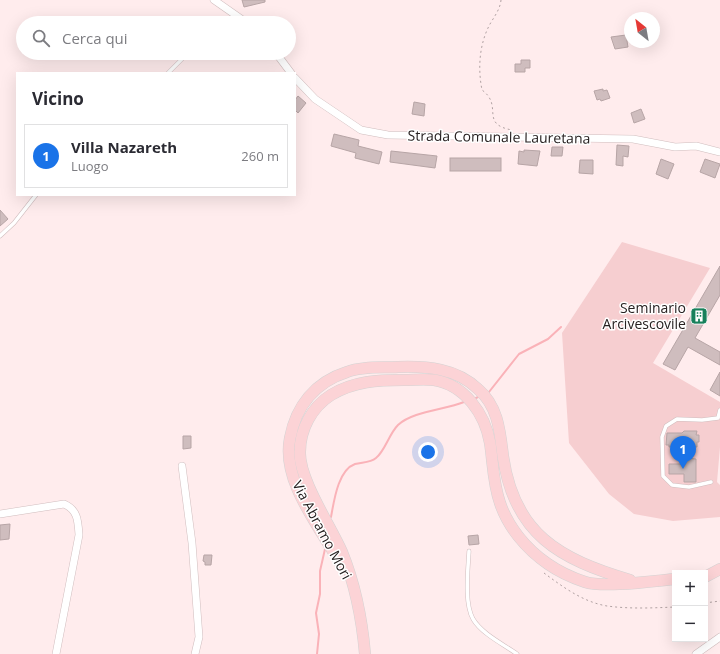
<!DOCTYPE html>
<html lang="it">
<meta charset="utf-8">
<style>
body{margin:0;font-family:"Open Sans",sans-serif;background:#f2f2f3;color:#2b2b33}
.controls{position:absolute;right:12px;bottom:12px;display:grid;overflow:hidden;border-radius:0px;box-shadow:0 4px 16px #0002}
.controls button{width:36px;height:36px;display:grid;place-items:center;padding:0;border:0;border-bottom:1px solid #e1e1e2;background:#fff;color:#2b2b33;font:20px sans-serif}
.compass{position:absolute;left:624px;top:12px;width:36px;height:36px;border-radius:50%;background:#fff;box-shadow:0 4px 16px #0002;rotate:329deg}
.you{position:absolute;left:428px;top:452px;width:14px;height:14px;margin:-10px;border:3px solid #fff;border-radius:50%;background:#1a73e8;box-shadow:0 0 0 6px #1a73e833}
.badge{display:grid;place-items:center;width:26px;height:26px;border-radius:50%;background:#1a73e8;color:#fff;font-size:13px;font-weight:700}
.pin{position:absolute;translate:-50% -33px;filter:drop-shadow(0 1px 2px #0008)}
.pin::after{content:'';position:absolute;top:21px;width:14px;height:12px;background:inherit;clip-path:polygon(0 0,100% 0,50% 100%)}
.list{margin:0;padding:0;list-style:none}
h2{display:flex;justify-content:space-between;align-items:center;height:52px;margin:0;padding:0 16px;font-size:17px}
h2 small{font-size:13px;font-weight:400;color:#7c7c81}
.list li{display:grid;grid-template-columns:26px 1fr auto;gap:12px;align-items:center;box-sizing:border-box;height:64px;margin:0 8px 8px;padding:0 8px;border:1px solid #e1e1e2;border-radius:0px}
.list b{display:block;font-size:15px;white-space:nowrap}
.list p{margin:0;font-size:13px;white-space:nowrap;color:#7c7c81}
.list em{font-size:13px;font-style:normal;color:#7c7c81}
.icon{flex:none;width:22px;height:22px;fill:none;stroke:currentColor;stroke-width:2;stroke-linecap:round;stroke-linejoin:round}
.map{position:relative;flex:none;width:720px;height:654px;overflow:hidden}
.search{position:absolute;background:#fff;box-shadow:0 4px 16px #0002;left:16px;top:16px;width:280px;height:44px;display:flex;align-items:center;gap:10px;box-sizing:border-box;padding:0 14px;border-radius:22px;color:#7c7c81;font-size:15px}
.panel{position:absolute;background:#fff;box-shadow:0 4px 16px #0002;left:16px;top:72px;width:280px;height:124px;border-radius:0px}
.map>svg:first-child{display:block}
.green{fill:#f6ced0}
.lines{fill:none;stroke-linecap:round;stroke-linejoin:round}
.stream{stroke:#fab2b8;stroke-width:2}
.building{fill:#cfbdbe;stroke:#b7a5a6}
.service-casing{stroke:#d0bdbe;stroke-width:4.5}
.minor-casing{stroke:#d0bdbe;stroke-width:8}
.primary-casing{stroke:#d4d3d3;stroke-width:12}
.path{stroke:#b0a1a2;stroke-width:1;stroke-dasharray:2 3;stroke-linecap:butt}
.service{stroke:#fff;stroke-width:3.5}
.minor{stroke:#fff;stroke-width:7}
.primary{stroke:#fcd3d6;stroke-width:11}
.labels{text-anchor:middle;stroke-width:3;stroke-linejoin:round;paint-order:stroke}
.street-label{font-size:14px;fill:#272121;stroke:#fff}
.poi-label{font-size:14px;fill:#272121;stroke:#fff;text-anchor:end}
</style>
<div class="map">
<svg width="720" height="654" viewBox="0 0 720 654">
<rect width="100%" height="100%" fill="#ffeced"/>
<path class="green" d="M622,242l88,26 -57,95 67,39v45l-3,35 3,3v32l-47,4 -39,-7 -25,-20 -40,-51 -7,-110z"/>
<g class="lines">
<g class="stream">
<path d="M489,392l30,-38 29,-15 13,-12"/>
<path d="M476,398l2,-1"/>
<path d="M331,517c3,-16 7,-47 24,-53 7,-2 15,-1 21,-6 9,-7 13,-24 22,-33 15,-14 47,-15 66,-23"/>
<path d="M317,654l2,-20 -3,-21 4,-19v-23l5,-22"/>
</g>
</g>
<g class="building">
<path d="M242,0h23v2l-21,5z"/>
<path d="M626,35l2,12 -13,2 -4,-12z"/>
<path d="M521,60h9v8h-5v4h-10v-8h6z"/>
<path d="M603,89v2l4,-1 3,8 -9,3 -1,-2 -3,1 -3,-9z"/>
<path d="M298,96l8,7 -8,10 -3,-3v-10z"/>
<path d="M414,102l11,2 -1,12 -12,-2z"/>
<path d="M641,109l4,10 -11,4 -3,-10z"/>
<path d="M334,134l25,6 -1,6 24,6 -3,12 -24,-6 1,-5 -25,-7z"/>
<path d="M617,145l12,1 -1,11 -5,-1v10l-7,-1z"/>
<path d="M552,147h11l-1,9h-11z"/>
<path d="M524,150l16,1 -3,15 -19,-2 1,-13 5,1z"/>
<path d="M391,151l46,5 -2,12 -45,-6z"/>
<rect x="450" y="158" width="51" height="13"/>
<path d="M661,159l13,5 -6,15 -12,-5z"/>
<path d="M705,159l15,5 -5,14 -15,-6z"/>
<path d="M580,160h13v14l-14,-1z"/>
<path d="M0,210l8,9 -8,7z"/>
<path d="M720,266v29l-25,43 25,14v13l-32,-18 -13,23 -12,-6z"/>
<path d="M720,372v24l-10,-6z"/>
<path d="M684,431h13l-1,4h3v7h-2v5h-28v-2h-3l1,-12h15z"/>
<path d="M183,436h8v12l-8,1z"/>
<path d="M684,458l12,1v23h-12v-8h-15v-10h15z"/>
<path d="M10,524l-1,15 -9,1v-15z"/>
<path d="M478,535l1,9 -10,1 -1,-9z"/>
<path d="M204,555h8l-1,10h-6v-3l-2,-1z"/>
</g>
<g class="lines">
<g class="service-casing">
<g id="service">
<path d="M232,23l9,-3"/>
<path d="M168,73l20,-20"/>
<path d="M0,236l14,-13 22,-28"/>
<path d="M711,482l-22,5 -17,-2 -9,-9 -1,-39 4,-11 11,-7 25,1 16,-2 2,-8"/>
<path d="M469,551c-1,19 -5,52 4,68 9,15 30,25 44,35"/>
</g>
</g>
<g class="minor-casing">
<g id="minor">
<path d="M214,0l33,23"/>
<path d="M276,53l15,20"/>
<path d="M295,78l20,21 46,31 27,5 245,4 42,8 21,-1 24,6"/>
<path d="M182,466l10,77 7,94 -4,17"/>
<path d="M0,514l64,-10c14,6 14,17 15,31l-23,119"/>
<path d="M696,654l24,-17"/>
</g>
</g>
<g class="primary-casing">
<g id="primary">
<path d="M341,565c-20,-37 -60,-83 -51,-127 6,-32 25,-56 57,-66 15,-6 35,-4 51,-5 29,-1 58,1 80,22 20,17 22,42 25,67 11,78 56,103 127,124"/>
<path d="M705,577l15,-8"/>
<path d="M365,654c-3,-35 -10,-70 -23,-102 -12,-27 -43,-73 -42,-100 0,-23 12,-45 31,-57 23,-14 47,-15 73,-15 10,0 20,-1 30,0 31,5 51,34 56,63 3,20 3,40 10,60 8,24 26,46 48,61 10,7 25,14 37,18 19,6 68,-1 90,-3"/>
</g>
</g>
<g class="path">
<path d="M501,0c-1,11 -9,19 -13,28 -9,19 -10,42 -6,62 22,16 -3,34 30,40"/>
<path d="M544,573c19,14 39,29 63,33 22,3 46,2 68,1"/>
<path d="M705,603l15,-2"/>
</g>
<use href="#service" class="service"/>
<use href="#minor" class="minor"/>
<use href="#primary" class="primary"/>
</g>
<defs>
<g id="building-square" transform="scale(0.9)"><rect x="-9" y="-9" width="18" height="18" rx="4" fill="#17805b" stroke="#fff"/><path d="M-4-6H4V6H1V3H-1V6H-4ZM-2.5-4.3h1.7v1.8h-1.7ZM.8-4.3h1.7v1.8H.8ZM-2.5-1h1.7V.8h-1.7ZM.8-1h1.7V.8H.8Z" fill="#fff"/></g>
</defs>
<g fill-rule="evenodd">
<use href="#building-square" x="699" y="316"/>
</g>
<g class="labels">
<g class="street-label">
<text transform="translate(499 137) rotate(1)" y="5">Strada Comunale Lauretana</text>
<text transform="translate(322 530) rotate(62)" y="5">Via Abramo Mori</text>
</g>
<g class="poi-label">
<text x="686" y="313">Seminario<tspan x="686" dy="16">Arcivescovile</tspan></text>
</g>
</g>
</svg>
<div class="controls">
<button>+</button>
<button>−</button>
</div>
<svg class="compass" viewBox="-18 -18 36 36"><path d="M0-13l5 13h-10z" fill="#e53935"/><path d="M0 13l5-13h-10z" fill="#7c7c81"/></svg>
<div class="you"></div>
<div class="pin badge" style="left:683px;top:469px">1</div>
<div class="search"><svg class="icon" aria-label="search" viewBox="0 0 24 24"><circle cx="10" cy="10" r="6"/><path d="M15 15l6 6"/></svg>Cerca qui</div>
<section class="panel">
<h2>Vicino<small></small></h2>
<ul class="list">
<li><span class="badge">1</span><div><b>Villa Nazareth</b><p>Luogo</p></div><em>260 m</em></li>
</ul>
</section>
</div>
